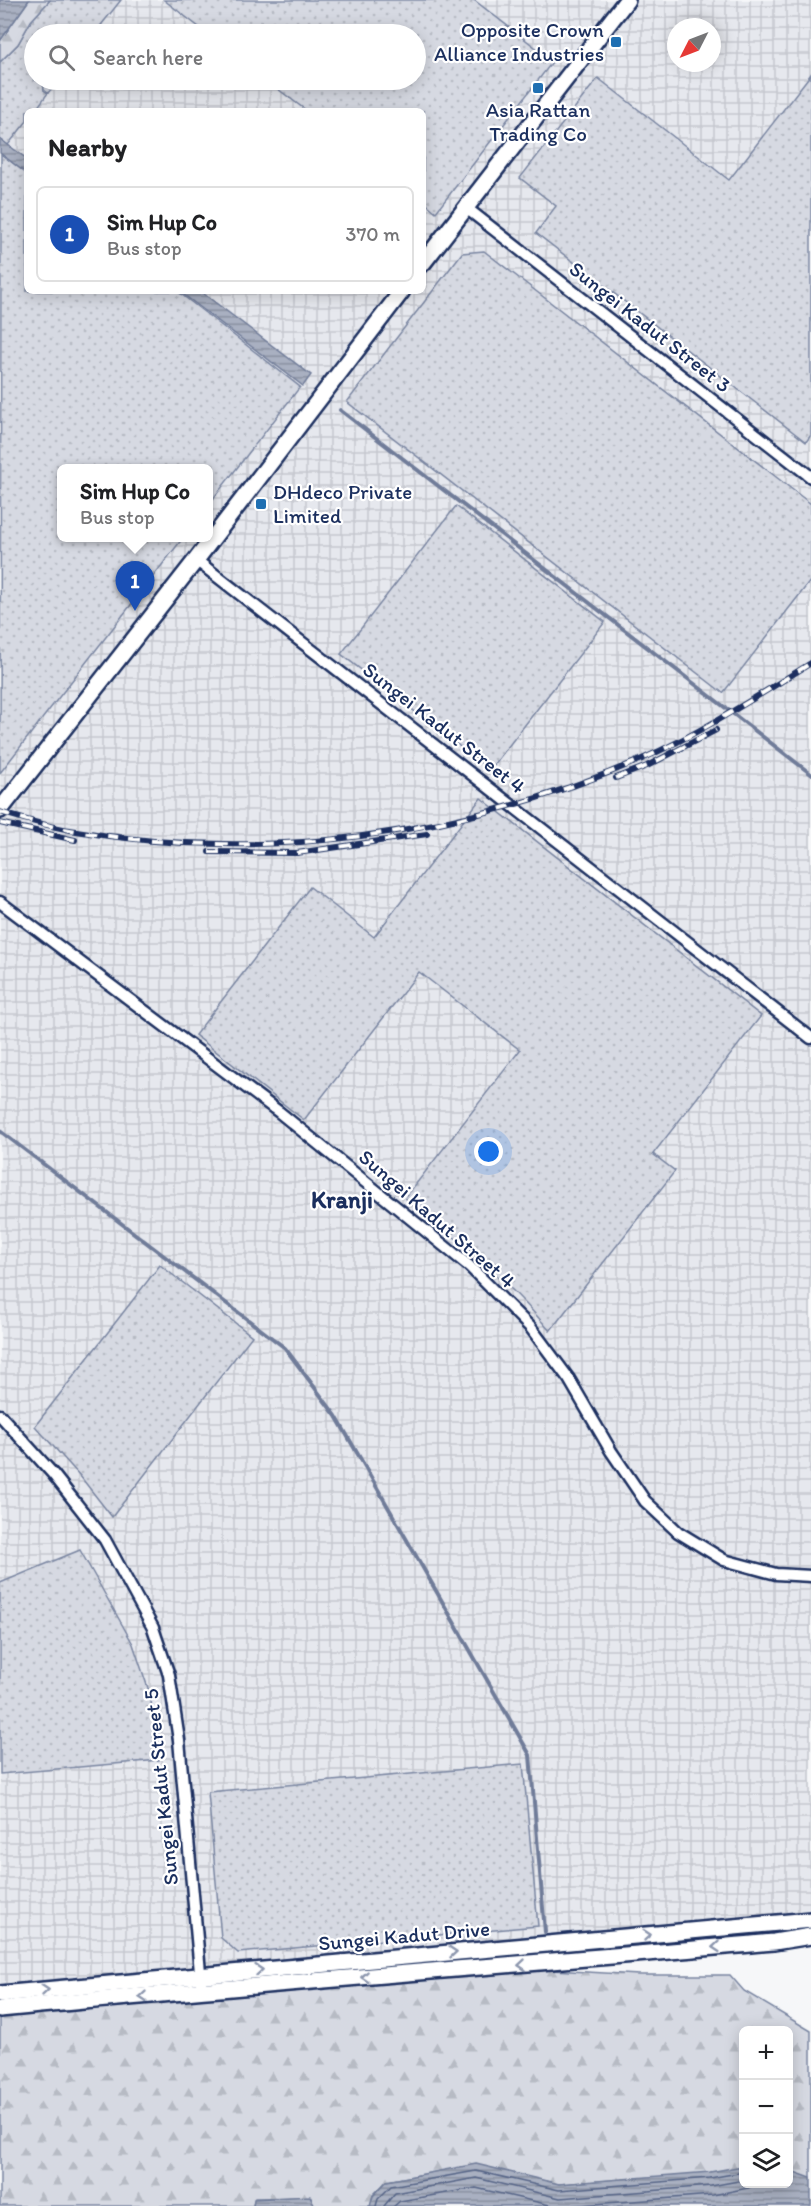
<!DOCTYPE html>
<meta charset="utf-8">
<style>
body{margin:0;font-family:Itim,sans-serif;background:#f6f6f6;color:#202124}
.controls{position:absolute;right:18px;bottom:18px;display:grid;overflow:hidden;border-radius:9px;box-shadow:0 3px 15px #0003}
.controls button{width:54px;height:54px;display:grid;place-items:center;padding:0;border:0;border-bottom:2px solid #e0e0e0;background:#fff;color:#202124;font:30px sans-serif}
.compass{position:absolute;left:667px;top:18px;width:54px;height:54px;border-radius:50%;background:#fff;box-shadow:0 3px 15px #0003;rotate:228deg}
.you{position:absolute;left:489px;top:1152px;width:21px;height:21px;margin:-15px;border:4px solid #fff;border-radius:50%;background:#1a73e8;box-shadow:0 0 0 9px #1a73e833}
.badge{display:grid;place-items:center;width:39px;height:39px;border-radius:50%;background:#1f6fb2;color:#fff;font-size:20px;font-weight:700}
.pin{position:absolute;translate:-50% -50px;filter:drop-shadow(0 2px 3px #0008)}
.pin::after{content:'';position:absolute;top:32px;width:21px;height:18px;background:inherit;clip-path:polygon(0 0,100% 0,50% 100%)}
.popup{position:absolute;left:57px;top:464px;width:156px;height:78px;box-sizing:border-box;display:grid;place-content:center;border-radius:9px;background:#fff;filter:drop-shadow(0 2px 4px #0005);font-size:20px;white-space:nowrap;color:#757577}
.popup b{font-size:22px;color:#202124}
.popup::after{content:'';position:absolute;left:50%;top:100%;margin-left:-12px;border:12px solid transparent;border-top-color:#fff}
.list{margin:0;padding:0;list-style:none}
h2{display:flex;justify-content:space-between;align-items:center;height:78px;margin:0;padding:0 24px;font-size:26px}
h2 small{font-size:20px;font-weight:400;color:#757577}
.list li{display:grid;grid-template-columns:39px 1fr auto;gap:18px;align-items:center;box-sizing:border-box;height:96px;margin:0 12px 12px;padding:0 12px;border:2px solid #e0e0e0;border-radius:9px}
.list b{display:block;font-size:22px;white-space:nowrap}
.list p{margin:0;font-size:20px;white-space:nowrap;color:#757577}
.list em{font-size:20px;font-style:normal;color:#757577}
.icon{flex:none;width:33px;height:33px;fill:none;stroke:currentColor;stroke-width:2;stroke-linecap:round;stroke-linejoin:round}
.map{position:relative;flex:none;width:811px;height:2206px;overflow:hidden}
.search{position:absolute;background:#fff;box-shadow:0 3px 15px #0003;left:24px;top:24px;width:402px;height:66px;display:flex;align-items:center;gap:15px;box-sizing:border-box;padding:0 21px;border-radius:33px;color:#757577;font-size:22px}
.panel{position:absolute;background:#fff;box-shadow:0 3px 15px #0003;left:24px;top:108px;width:402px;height:186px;border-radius:9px}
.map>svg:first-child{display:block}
.industrial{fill:url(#industrial-grid);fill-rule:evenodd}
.grass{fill:url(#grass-dots);stroke:#7884a0;stroke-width:1.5}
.forest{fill:url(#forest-firs);stroke:#7884a0;stroke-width:1.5}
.water{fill:url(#water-rules);stroke:#707c99;stroke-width:1.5}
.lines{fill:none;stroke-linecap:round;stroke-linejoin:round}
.shore{stroke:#546386;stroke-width:1.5}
.stream{stroke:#707c99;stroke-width:4}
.street-casing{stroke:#1b2f5e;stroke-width:15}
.secondary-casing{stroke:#1b2f5e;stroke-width:20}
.street{stroke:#fff;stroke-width:10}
.secondary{stroke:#fff;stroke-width:15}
.rail-casing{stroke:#1b2f5e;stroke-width:6}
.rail{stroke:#fff;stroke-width:4;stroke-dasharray:11;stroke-linecap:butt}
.oneway{stroke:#8d97ae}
.poi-dot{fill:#1f6fb2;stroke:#fff;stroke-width:2}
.labels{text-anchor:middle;stroke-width:4.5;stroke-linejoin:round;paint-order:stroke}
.poi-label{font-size:21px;fill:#1b2f5e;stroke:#fff;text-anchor:end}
.street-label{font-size:21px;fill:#1b2f5e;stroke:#fff}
.quarter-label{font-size:24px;font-weight:bold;fill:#1b2f5e;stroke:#fff}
</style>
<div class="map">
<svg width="811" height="2206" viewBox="0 0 811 2206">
<defs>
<pattern id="industrial-grid" width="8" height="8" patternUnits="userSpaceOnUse" patternTransform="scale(1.5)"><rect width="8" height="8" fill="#e6e8ee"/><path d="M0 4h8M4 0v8" fill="none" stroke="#c5c7ce"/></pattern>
<pattern id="grass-dots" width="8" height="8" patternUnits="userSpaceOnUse" patternTransform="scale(1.5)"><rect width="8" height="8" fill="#d6d9e2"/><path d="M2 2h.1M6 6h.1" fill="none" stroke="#b7bbc4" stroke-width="1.8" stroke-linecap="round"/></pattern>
<pattern id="forest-firs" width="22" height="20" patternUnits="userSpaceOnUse" patternTransform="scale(1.5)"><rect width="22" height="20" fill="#d6d9e2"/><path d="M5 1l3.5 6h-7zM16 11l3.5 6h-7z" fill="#b7bbc4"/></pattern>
<pattern id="water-rules" width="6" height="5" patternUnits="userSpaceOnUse" patternTransform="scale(1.5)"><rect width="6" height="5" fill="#a9b0c1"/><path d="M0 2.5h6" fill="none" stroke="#8990a0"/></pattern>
</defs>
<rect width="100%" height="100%" fill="#f6f7f9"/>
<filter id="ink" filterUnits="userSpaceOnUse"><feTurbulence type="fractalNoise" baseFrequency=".0167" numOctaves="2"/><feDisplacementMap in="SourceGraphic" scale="12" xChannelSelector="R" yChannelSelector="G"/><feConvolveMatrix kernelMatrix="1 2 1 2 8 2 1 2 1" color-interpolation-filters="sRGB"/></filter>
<g filter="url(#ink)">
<path class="industrial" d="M121,0h690v1930l-811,93v-1867l27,-35v170h396v-180h-388l24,-31h357v-46h-322zM676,27h36v36h-36zM62,468h146v70h-146z"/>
<g class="grass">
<path d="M50,0h71l-27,34h-29l-5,-3 -10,3h-16v46h9l1,10 4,3 -13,18h-8v10l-19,24 -8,-6v-77l18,-18 13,-23z"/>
<path d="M164,0h310l79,61 -117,151 -13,-11v-90h-116l-41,-31h150v-46h-208z"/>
<path d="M811,74v361l-5,7 -270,-209 20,-27 -36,-28 78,-100 131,102z"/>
<path d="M1,154l26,20v117h150l123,96 -91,117 -1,-36h-146v70h121l-183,235z"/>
<path d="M484,251l327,253v76l-88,113 -376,-291 115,-149z"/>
<path d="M456,506l149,116 -115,148 -149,-116z"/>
<path d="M481,798l280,218 -108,138 22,17 -125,160c-43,-51 -92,-93 -145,-133l115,-148 -101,-78 -115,148 -109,-85 115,-148 64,50z"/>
<path d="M160,1265l92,71 -140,181 -32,-41 -45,-50z"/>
<path d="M80,1550l53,94 17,50 9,66 -159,14v-191z"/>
<path d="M523,1764l15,162 -300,27 -17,-15 -13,-146z"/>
</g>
<g class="forest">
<path d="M29,0h21l-19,21 -13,23 -18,18v-21z"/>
<path d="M43,80h16l-11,13 -4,-3z"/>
<path d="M484,1966l155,9h91l14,16 67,40v148l-22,-8 -1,-141h-44l-1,137 -32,6 -153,11 -83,-19 -88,16 -14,14 -3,11h-55l-5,-9 -55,1 -2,8h-253v-189z"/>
</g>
<g class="water">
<path d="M0,0h29l-29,41z"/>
<path d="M0,139l27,20v15l-27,-21z"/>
<path d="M179,291h21l111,84 -8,11z"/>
<path d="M476,2164l83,20 151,-12 33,-6 1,18h44l1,-14 22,8v28h-441l3,-10 14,-15z"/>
<path d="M310,2196l5,10h-62l1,-7z"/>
</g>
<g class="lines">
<g class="shore">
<path d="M376,2206l2,-7 13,-13 85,-15 83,19 151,-12 34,-6"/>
<path d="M384,2206l11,-13 81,-15 84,20 151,-12 33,-6"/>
<path d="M394,2206l6,-5 76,-13 78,18"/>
<path d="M567,2206l146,-11 35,-7 9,-4"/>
</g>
<g class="stream">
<path d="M340,410l471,364"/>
<path d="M0,1131l285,217 51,68 194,339 15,177"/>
</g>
<g class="street-casing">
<g id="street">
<path d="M465,207l346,270"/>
<path d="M196,560l615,478"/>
<path d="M0,902l279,210 190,154 62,62 38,51 42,72 34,50 33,31 46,28 52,14 35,2"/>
<path d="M0,1415l53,59 52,66 48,88 16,47 10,65 22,243"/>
</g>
</g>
<g class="secondary-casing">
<g id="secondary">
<path d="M423,263l204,-263"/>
<path d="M0,810l196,-250 206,-269"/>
<path d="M0,1994l811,-74"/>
<path d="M0,2009c258,-25 516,-44 774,-67l37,-6"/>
</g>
</g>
<use href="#street" class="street"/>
<use href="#secondary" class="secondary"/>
<g class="rail-casing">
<g id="rail">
<path d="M616,778l31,-12 69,-36"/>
<path d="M0,812c23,7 47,14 70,18 191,34 394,6 572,-71 59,-26 114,-62 169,-96"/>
<path d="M0,823l75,17"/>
<path d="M209,852l88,1 130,-19"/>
</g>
</g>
<use href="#rail" class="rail"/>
</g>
<defs><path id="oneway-chevron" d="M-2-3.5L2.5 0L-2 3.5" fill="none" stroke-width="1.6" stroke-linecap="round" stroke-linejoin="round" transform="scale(1.5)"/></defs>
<g class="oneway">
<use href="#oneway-chevron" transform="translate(647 1935) rotate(-5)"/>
<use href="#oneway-chevron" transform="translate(716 1947) rotate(175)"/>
<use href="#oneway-chevron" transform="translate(453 1952) rotate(-5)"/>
<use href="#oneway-chevron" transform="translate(522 1965) rotate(175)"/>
<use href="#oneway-chevron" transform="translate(259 1970) rotate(-5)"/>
<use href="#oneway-chevron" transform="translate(365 1977) rotate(176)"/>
<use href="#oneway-chevron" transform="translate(45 1990) rotate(-5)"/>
<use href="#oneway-chevron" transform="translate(143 1997) rotate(175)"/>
</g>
</g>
<g class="poi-dot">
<rect x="610" y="36" width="12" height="12" rx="3"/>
<rect x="532" y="82" width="12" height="12" rx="3"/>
<rect x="255" y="498" width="12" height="12" rx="3"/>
</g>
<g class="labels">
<g class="poi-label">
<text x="604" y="37">Opposite Crown<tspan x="604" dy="24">Alliance Industries</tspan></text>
<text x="538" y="117" text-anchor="middle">Asia Rattan<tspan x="538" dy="24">Trading Co</tspan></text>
<text x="273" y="499" text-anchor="start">DHdeco Private<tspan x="273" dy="24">Limited</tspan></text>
</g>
<g class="street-label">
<text transform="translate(650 327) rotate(38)" y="7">Sungei Kadut Street 3</text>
<text transform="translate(444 728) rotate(38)" y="7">Sungei Kadut Street 4</text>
<text transform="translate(437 1219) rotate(41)" y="7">Sungei Kadut Street 4</text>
<text transform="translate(161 1787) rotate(-96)" y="7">Sungei Kadut Street 5</text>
<text transform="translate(404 1936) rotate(-5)" y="7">Sungei Kadut Drive</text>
</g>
<g class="quarter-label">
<text x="342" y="1208">Kranji</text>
</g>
</g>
</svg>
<div class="controls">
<button>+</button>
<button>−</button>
<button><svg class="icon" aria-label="layers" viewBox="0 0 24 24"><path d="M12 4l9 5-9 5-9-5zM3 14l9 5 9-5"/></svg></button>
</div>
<svg class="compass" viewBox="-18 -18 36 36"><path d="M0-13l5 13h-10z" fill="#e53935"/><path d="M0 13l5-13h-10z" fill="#757577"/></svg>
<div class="you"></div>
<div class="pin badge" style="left:135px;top:611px;background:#1a4fb4">1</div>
<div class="popup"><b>Sim Hup Co</b>Bus stop</div>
<div class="search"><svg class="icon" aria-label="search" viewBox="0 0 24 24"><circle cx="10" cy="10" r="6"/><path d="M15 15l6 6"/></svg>Search here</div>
<section class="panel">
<h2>Nearby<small></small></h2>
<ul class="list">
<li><span class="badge" style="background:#1a4fb4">1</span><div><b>Sim Hup Co</b><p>Bus stop</p></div><em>370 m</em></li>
</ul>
</section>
</div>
